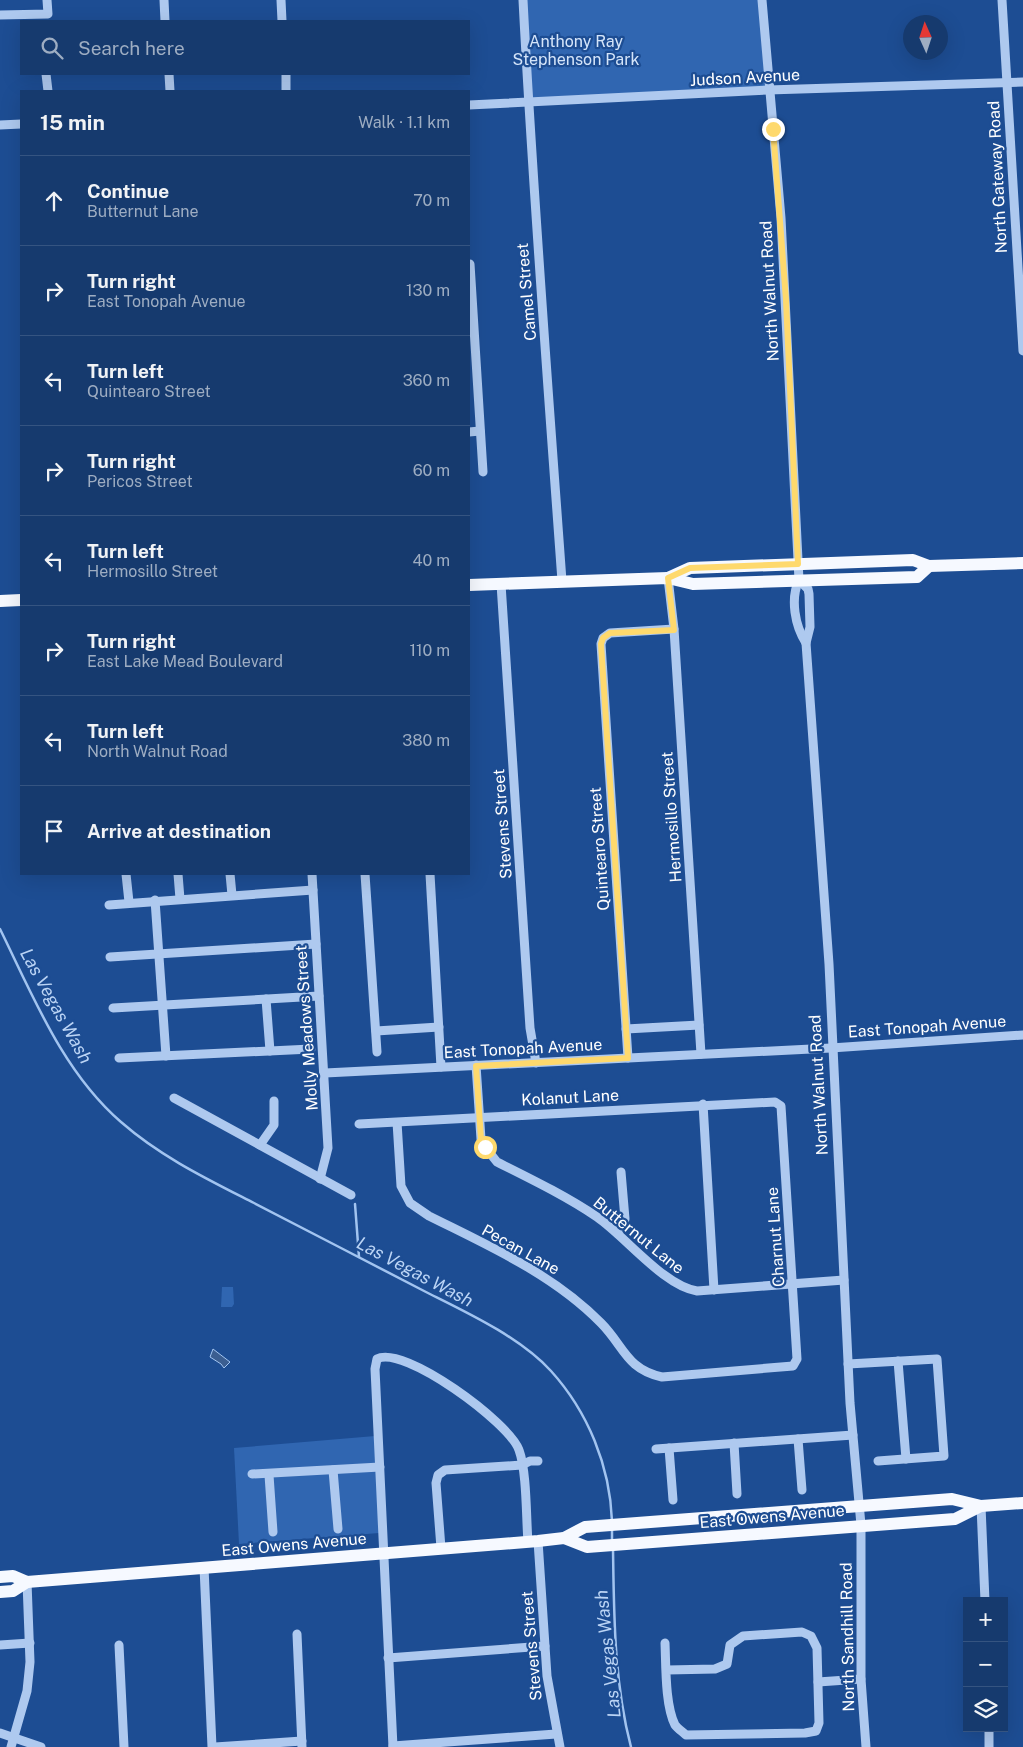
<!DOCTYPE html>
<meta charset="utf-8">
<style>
body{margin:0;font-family:"Public Sans",sans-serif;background:#1f4173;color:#f1f3f6}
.controls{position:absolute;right:15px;bottom:15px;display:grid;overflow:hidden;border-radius:0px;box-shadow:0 5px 20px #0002}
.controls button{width:45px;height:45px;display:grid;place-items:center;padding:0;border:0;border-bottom:1px solid #355481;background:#163a6e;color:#f1f3f6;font:25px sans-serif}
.compass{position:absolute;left:903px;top:15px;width:45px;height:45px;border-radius:50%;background:#163a6e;box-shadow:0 5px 20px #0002;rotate:357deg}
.stop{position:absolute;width:15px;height:15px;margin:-11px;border:4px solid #fed96d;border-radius:50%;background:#fff}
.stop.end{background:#fed96d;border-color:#fff;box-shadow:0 1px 5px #0008}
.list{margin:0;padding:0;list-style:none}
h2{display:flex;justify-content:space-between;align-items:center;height:65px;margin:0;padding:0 20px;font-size:21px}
h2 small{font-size:16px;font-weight:400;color:#9eadc2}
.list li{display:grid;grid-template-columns:32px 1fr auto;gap:15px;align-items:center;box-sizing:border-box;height:90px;padding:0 20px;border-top:1px solid #355481}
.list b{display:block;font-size:19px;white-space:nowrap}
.list p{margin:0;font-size:16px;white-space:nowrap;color:#9eadc2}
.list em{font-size:16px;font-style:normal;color:#9eadc2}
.icon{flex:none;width:28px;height:28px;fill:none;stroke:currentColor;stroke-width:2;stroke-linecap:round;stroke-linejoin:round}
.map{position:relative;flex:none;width:1023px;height:1747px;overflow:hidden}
.search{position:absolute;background:#163a6e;box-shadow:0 5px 20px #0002;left:20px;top:20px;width:450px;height:55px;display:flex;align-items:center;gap:12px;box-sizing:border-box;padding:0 18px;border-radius:0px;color:#9eadc2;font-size:19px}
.panel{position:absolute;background:#163a6e;box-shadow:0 5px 20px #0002;left:20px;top:90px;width:450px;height:785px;border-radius:0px}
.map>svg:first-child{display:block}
.green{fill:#3066b1}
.water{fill:#3b5e91;stroke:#a2c4f0}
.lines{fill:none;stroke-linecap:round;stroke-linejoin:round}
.stream{stroke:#a2c4f0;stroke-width:2.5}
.minor{stroke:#aec9ef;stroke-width:9}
.major{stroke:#f6f9ff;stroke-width:12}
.route{stroke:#fed96d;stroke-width:6}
.labels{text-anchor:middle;stroke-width:4.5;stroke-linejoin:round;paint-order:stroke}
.park-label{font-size:16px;fill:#d5e5fa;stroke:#1d4d93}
.street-label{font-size:16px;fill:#fff;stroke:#1d4d93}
.water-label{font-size:18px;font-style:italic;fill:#bbd4f5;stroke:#1d4d93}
</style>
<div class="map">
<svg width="1023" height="1747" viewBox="0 0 1023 1747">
<rect width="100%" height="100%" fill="#1d4d93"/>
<g class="green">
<path d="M523,0h239l6,90 -239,13z"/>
<path d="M222,1287h11l1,17 -2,3h-11z"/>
<path d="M375,1436l4,97 -140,11 -5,-96z"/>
</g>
<path class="water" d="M213,1349l17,13 -6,6 -3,-4 -11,-7z"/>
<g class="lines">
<g class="stream">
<path d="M0,929c33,67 63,143 121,193 40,35 86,57 133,81 57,30 115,59 172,89 40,20 94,45 125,79 37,41 59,95 61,150"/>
<path d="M355,1204l4,53"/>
<path d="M612,1529v12"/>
<path d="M613,1549c1,66 1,134 18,198"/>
</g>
<g class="minor">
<path d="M164,0l1,21"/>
<path d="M281,0l1,21"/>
<path d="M523,0c10,194 25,387 39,581"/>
<path d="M762,0l19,218 18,362c-9,19 -4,46 7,63"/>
<path d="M1002,0l21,351"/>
<path d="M0,15l48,-1 -1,-14"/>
<path d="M46,74l2,17"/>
<path d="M169,74l1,17"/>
<path d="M286,74v17"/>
<path d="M469,105l299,-15 255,-8"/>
<path d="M0,125l21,-1"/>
<path d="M470,264l13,208"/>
<path d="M469,432l11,-1"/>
<path d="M668,578l6,51 27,425"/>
<path d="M799,580l9,9 1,5 1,33 -4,16 23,321 21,439 11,122v154l5,68"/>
<path d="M501,584l29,444 6,35"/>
<path d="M126,874l3,28"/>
<path d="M178,874l2,25"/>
<path d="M230,874l2,21"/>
<path d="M312,874l16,274 -8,31"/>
<path d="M365,874l12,178"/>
<path d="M430,874l11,193"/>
<path d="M155,900l11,156"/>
<path d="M109,905l204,-15"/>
<path d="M110,957l206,-13"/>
<path d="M266,999l4,52"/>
<path d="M113,1008l206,-12"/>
<path d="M626,1029l73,-4"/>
<path d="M376,1031l63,-4"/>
<path d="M119,1058l192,-9"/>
<path d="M628,1058l-27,-414 2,-6 7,-5 64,-4"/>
<path d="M476,1065l5,74 4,8 12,15c34,17 69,34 100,55 29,20 67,69 100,74l147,-11"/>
<path d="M325,1073l506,-25 192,-13"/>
<path d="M174,1098l177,97"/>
<path d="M703,1104l11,186"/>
<path d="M359,1124l416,-22 6,4 16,253 -4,7 -131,11c-36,-8 -38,-31 -61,-54 -48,-49 -112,-77 -172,-107l-19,-13 -9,-17 -4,-64"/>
<path d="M260,1145l14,-20v-24"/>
<path d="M618,1234l7,-15 -4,-47"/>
<path d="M898,1361l8,98"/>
<path d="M848,1364l89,-5 7,97 -66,5"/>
<path d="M798,1439l4,51"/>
<path d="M734,1443l3,51"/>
<path d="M669,1448l4,52"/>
<path d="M656,1449l197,-14"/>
<path d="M333,1470l5,59"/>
<path d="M252,1474l128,-7"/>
<path d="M269,1475l4,57"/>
<path d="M981,1506l4,95"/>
<path d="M538,1541l9,135 13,71"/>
<path d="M441,1548l-5,-65 2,-8 7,-5 77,-5 8,-4h8"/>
<path d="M204,1567l8,180"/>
<path d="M297,1634l5,113"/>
<path d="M665,1643c1,23 0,62 10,82 3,4 8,7 11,10l119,-2 11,-2 3,-8 -2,-75 -6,-12 -9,-4 -59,4 -13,9 -3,19 -12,5 -48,1"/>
<path d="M0,1645l30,-2"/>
<path d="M119,1645l5,102"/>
<path d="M388,1658l157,-12"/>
<path d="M818,1682l43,-3"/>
<path d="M989,1728v19"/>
<path d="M0,1733l41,14"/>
<path d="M393,1746l163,-12"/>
<path d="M11,1747l16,-56 3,-29 -3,-80"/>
<path d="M215,1747l87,-6"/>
<path d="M393,1747l-18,-378 2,-10c26,-15 133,64 142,91 8,22 7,67 9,92"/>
</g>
<g class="major">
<path d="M668,578l22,-10 223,-8 16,6 94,-3"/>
<path d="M469,585l199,-7 25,6 224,-7 12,-11"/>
<path d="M0,601l21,-1"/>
<path d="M564,1538l23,9 368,-28 26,-13"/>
<path d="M0,1577l13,-1 14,6 511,-41 26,-3 21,-11 367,-28 29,7 42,-3"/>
<path d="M0,1592l13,-1 14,-9"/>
</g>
</g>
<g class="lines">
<path class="route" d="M485,1147l-4,-8 -5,-73 152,-8 -27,-414 2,-6 7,-5 64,-3 -6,-52 22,-10 108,-4 -12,-264 -13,-171"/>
</g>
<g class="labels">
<g class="park-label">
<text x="576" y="47">Anthony Ray<tspan x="576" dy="18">Stephenson Park</tspan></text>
</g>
<g class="street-label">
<text transform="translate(745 77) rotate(-3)" y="6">Judson Avenue</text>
<text transform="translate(997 177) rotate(-93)" y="6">North Gateway Road</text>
<text transform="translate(769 291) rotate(-93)" y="6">North Walnut Road</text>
<text transform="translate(526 292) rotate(-95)" y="6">Camel Street</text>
<text transform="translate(671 817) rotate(-94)" y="6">Hermosillo Street</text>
<text transform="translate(502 824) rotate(-94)" y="6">Stevens Street</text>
<text transform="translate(599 849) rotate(-94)" y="6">Quintearo Street</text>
<text transform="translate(927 1026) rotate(-4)" y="6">East Tonopah Avenue</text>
<text transform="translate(306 1028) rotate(-94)" y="6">Molly Meadows Street</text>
<text transform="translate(523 1048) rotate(-3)" y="6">East Tonopah Avenue</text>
<text transform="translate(818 1085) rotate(-93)" y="6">North Walnut Road</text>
<text transform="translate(570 1097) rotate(-3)" y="6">Kolanut Lane</text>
<text transform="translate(639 1235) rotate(39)" y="6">Butternut Lane</text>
<text transform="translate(775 1237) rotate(-94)" y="6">Charnut Lane</text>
<text transform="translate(521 1249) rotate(29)" y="6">Pecan Lane</text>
<text transform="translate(772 1516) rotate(-5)" y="6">East Owens Avenue</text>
<text transform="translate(294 1544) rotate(-5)" y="6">East Owens Avenue</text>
<text transform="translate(847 1637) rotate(-91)" y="6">North Sandhill Road</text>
<text transform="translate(531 1646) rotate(-95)" y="6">Stevens Street</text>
</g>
<g class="water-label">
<text transform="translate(56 1006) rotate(61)" y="6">Las Vegas Wash</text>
<text transform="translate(415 1272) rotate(28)" y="6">Las Vegas Wash</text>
<text transform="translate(608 1654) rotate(-96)" y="6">Las Vegas Wash</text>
</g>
</g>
</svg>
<div class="controls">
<button>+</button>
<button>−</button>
<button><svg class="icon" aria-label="layers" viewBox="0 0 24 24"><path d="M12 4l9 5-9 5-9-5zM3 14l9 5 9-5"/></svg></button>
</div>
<svg class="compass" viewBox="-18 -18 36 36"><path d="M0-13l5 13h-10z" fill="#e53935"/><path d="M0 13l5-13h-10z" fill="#9eadc2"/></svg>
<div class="stop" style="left:485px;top:1147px"></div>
<div class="stop end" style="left:773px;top:129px"></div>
<div class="search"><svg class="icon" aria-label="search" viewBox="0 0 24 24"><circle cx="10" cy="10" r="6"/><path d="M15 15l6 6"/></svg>Search here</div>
<section class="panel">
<h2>15 min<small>Walk · 1.1 km</small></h2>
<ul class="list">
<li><svg class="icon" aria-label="ahead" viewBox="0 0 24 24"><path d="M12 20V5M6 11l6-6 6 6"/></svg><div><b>Continue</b><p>Butternut Lane</p></div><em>70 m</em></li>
<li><svg class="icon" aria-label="right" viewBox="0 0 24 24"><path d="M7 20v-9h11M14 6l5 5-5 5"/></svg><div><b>Turn right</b><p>East Tonopah Avenue</p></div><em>130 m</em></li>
<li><svg class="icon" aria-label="left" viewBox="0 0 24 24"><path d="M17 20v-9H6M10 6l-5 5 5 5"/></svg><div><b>Turn left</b><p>Quintearo Street</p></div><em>360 m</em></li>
<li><svg class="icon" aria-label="right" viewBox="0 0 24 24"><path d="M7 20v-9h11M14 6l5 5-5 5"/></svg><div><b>Turn right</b><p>Pericos Street</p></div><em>60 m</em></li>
<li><svg class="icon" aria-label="left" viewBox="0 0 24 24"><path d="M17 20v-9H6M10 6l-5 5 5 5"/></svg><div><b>Turn left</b><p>Hermosillo Street</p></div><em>40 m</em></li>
<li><svg class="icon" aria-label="right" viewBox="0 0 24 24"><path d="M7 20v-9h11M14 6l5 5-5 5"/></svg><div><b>Turn right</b><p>East Lake Mead Boulevard</p></div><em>110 m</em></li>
<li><svg class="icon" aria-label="left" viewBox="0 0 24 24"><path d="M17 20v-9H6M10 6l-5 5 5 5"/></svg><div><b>Turn left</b><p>North Walnut Road</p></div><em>380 m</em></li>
<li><svg class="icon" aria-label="arrive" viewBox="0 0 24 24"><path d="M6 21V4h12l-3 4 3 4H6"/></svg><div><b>Arrive at destination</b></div></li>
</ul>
</section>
</div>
